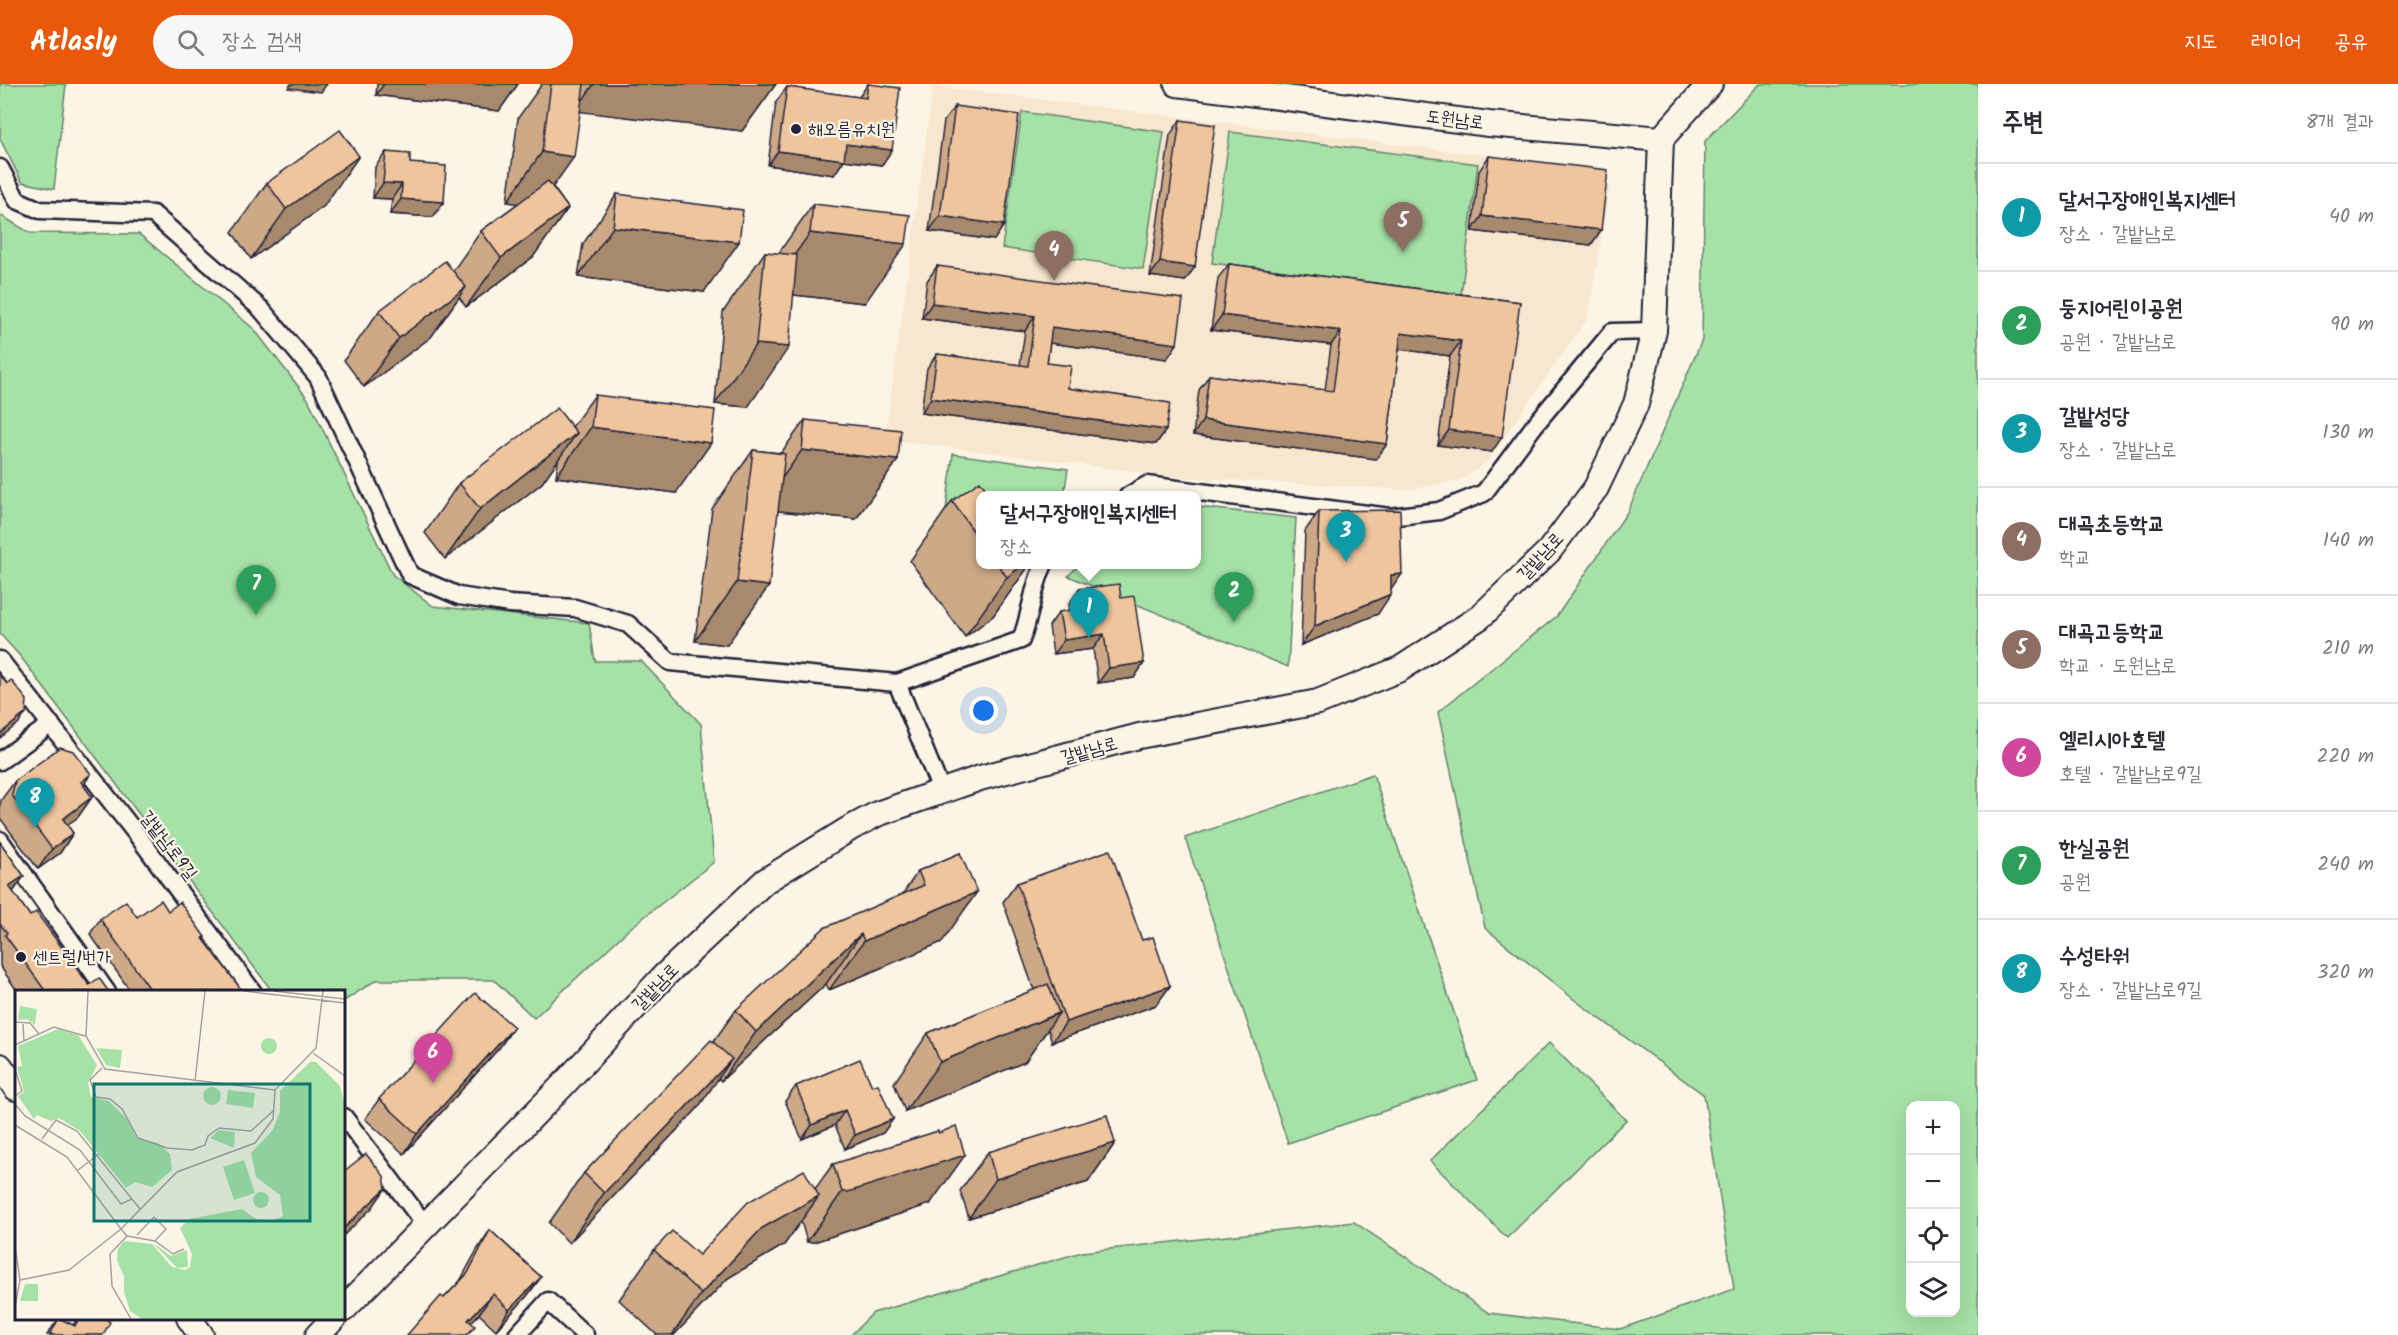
<!DOCTYPE html>
<html lang="ko">
<meta charset="utf-8">
<style>
body{margin:0;font-family:Kalam,"Poor Story",sans-serif;background:#f7f7f7;color:#2b2b33}
.controls{position:absolute;right:18px;bottom:18px;display:grid;overflow:hidden;border-radius:12px;box-shadow:0 6px 24px #0002}
.controls button{width:54px;height:54px;display:grid;place-items:center;padding:0;border:0;border-bottom:2px solid #e1e1e2;background:#fff;color:#2b2b33;font:30px sans-serif}
.you{position:absolute;left:984px;top:627px;width:21px;height:21px;margin:-15px;border:4px solid #fff;border-radius:50%;background:#1a73e8;box-shadow:0 0 0 9px #1a73e833}
.badge{display:grid;place-items:center;width:39px;height:39px;border-radius:50%;background:#ea580c;color:#fff;font-size:20px;font-weight:700}
.pin{position:absolute;translate:-50% -50px;filter:drop-shadow(0 2px 3px #0008)}
.pin::after{content:'';position:absolute;top:32px;width:21px;height:18px;background:inherit;clip-path:polygon(0 0,100% 0,50% 100%)}
.popup{position:absolute;left:976px;top:407px;width:225px;height:78px;box-sizing:border-box;display:grid;place-content:center;border-radius:12px;background:#fff;filter:drop-shadow(0 2px 4px #0005);font-size:20px;white-space:nowrap;color:#7c7c81}
.popup b{font-size:22px;color:#2b2b33}
.popup::after{content:'';position:absolute;left:50%;top:100%;margin-left:-12px;border:12px solid transparent;border-top-color:#fff}
.list{margin:0;padding:0;list-style:none}
h2{display:flex;justify-content:space-between;align-items:center;height:78px;margin:0;padding:0 24px;font-size:26px}
h2 small{font-size:20px;font-weight:400;color:#7c7c81}
.list li{display:grid;grid-template-columns:39px 1fr auto;gap:18px;align-items:center;box-sizing:border-box;height:108px;padding:0 24px;border-top:2px solid #e1e1e2}
.list b{display:block;font-size:22px;white-space:nowrap}
.list p{margin:0;font-size:20px;white-space:nowrap;color:#7c7c81}
.list em{font-size:20px;font-style:normal;color:#7c7c81}
.icon{flex:none;width:33px;height:33px;fill:none;stroke:currentColor;stroke-width:2;stroke-linecap:round;stroke-linejoin:round}
.map{position:relative;flex:none;width:1978px;height:1251px;overflow:hidden}
header{display:flex;align-items:center;gap:36px;box-sizing:border-box;height:84px;padding:0 30px;background:#ea580c;color:#fff}
header strong{font-size:28px}
nav{display:flex;gap:33px;margin-inline-start:auto;font-size:21px}
.search{width:420px;height:54px;background:#f7f7f7;display:flex;align-items:center;gap:15px;box-sizing:border-box;padding:0 21px;border-radius:33px;color:#7c7c81;font-size:22px}
main{display:flex}
aside{flex:1;background:#fff}
.map>svg:first-child{display:block}
.built{fill:#f8e7cf}
.green{fill:#a6e1a6;stroke:#648270;stroke-width:1.5;fill-rule:evenodd}
.lines{fill:none;stroke-linecap:round;stroke-linejoin:round}
.street-casing{stroke:#22223b;stroke-width:21}
.secondary-casing{stroke:#22223b;stroke-width:28}
.street{stroke:#fcf5e5;stroke-width:16}
.secondary{stroke:#fcf5e5;stroke-width:24}
.wall{fill:#cda987;stroke:#22223b;stroke-width:1.5}
.shaded-wall{fill:#a78a6e;stroke:#22223b;stroke-width:1.5}
.building{fill:#eec59d;stroke:#22223b;stroke-width:1.5}
.poi-dot{fill:#22223b;stroke:#fcf5e5;stroke-width:2}
.labels{text-anchor:middle;stroke-width:4.5;stroke-linejoin:round;paint-order:stroke}
.street-label{font-size:18px;fill:#22223b;stroke:#fcf5e5}
.poi-label{font-size:18px;fill:#22223b;stroke:#fcf5e5;text-anchor:start}
.inset-road{fill:none;stroke:#a5a1a1;stroke-width:1.5}
.view{fill:#0f766e;fill-opacity:0.15;stroke:#0f766e;stroke-width:3}
.inset-edge{fill:none;stroke:#22223b;stroke-width:3}
</style>
<header>
<strong>Atlasly</strong>
<div class="search"><svg class="icon" aria-label="search" viewBox="0 0 24 24"><circle cx="10" cy="10" r="6"/><path d="M15 15l6 6"/></svg>장소 검색</div>
<nav><a>지도</a><a>레이어</a><a>공유</a></nav>
</header>
<main>
<div class="map">
<svg width="1978" height="1251" viewBox="0 0 1978 1251">
<rect width="100%" height="100%" fill="#fcf5e5"/>
<filter id="ink" filterUnits="userSpaceOnUse"><feTurbulence type="fractalNoise" baseFrequency=".0167" numOctaves="2"/><feDisplacementMap in="SourceGraphic" scale="12" xChannelSelector="R" yChannelSelector="G"/><feConvolveMatrix kernelMatrix="1 2 1 2 8 2 1 2 1" color-interpolation-filters="sRGB"/></filter>
<g filter="url(#ink)">
<path class="built" d="M933,2l659,83 18,16 -22,133 -102,145 -25,17 -54,10 -230,-13 -292,-38z"/>
<g class="green">
<path d="M0,0h66l-12,105 -32,-7 -22,-43z"/>
<path d="M1760,0h218v1251h-1127l22,-22 209,-61 272,-30 135,91 131,16 114,-40 -30,-194 -128,-94 -91,-73 -47,-216 119,-96 71,-105 74,-171 3,-199zM1910,1022h46v206h-46z"/>
<path d="M1022,28l142,20 -21,137 -141,-21z"/>
<path d="M1230,48l248,32 -17,131 -249,-32z"/>
<path d="M0,131l30,18 109,1 115,95 54,70 85,176 40,31 156,17 6,38h46l60,63 13,138 -85,67 -95,89 -40,-38h-118l-32,21v-9l-72,-1 -252,-335 -20,-22z"/>
<path d="M953,370l115,15 -4,26 -83,1v17l-35,-4z"/>
<path d="M1197,423l99,11 -8,149 -220,-91 11,-11 118,-1z"/>
<path d="M1373,690l104,306 -189,63 -103,-305z"/>
<path d="M1549,959l77,77 -119,118 -77,-77z"/>
</g>
<g class="lines">
<g class="street-casing">
<g id="street">
<path d="M0,84l17,32 23,10 113,4 108,95 57,68 92,198 49,21 51,8 65,4 53,16 42,38 227,21 124,-43c10,-25 11,-51 23,-76"/>
<path d="M1128,412l19,-11 243,32 49,-6 45,-18 50,-67 78,-94 42,-1"/>
<path d="M0,576l138,176 115,156"/>
<path d="M897,599l44,107"/>
<path d="M0,677l51,-37"/>
<path d="M0,756l107,152"/>
<path d="M344,1033l81,108"/>
<path d="M517,1251l31,-34 37,34"/>
</g>
</g>
<g class="secondary-casing">
<g id="secondary">
<path d="M1177,0l312,40 172,15 49,-55"/>
<path d="M0,982l16,22"/>
<path d="M344,1225l218,-223 102,-110 101,-95 84,-52 28,-15 103,-36 159,-42 179,-34 82,-33 80,-52 69,-66 47,-63 40,-84 18,-73 7,-192"/>
<path d="M189,1234l12,17"/>
<path d="M318,1251l16,-17"/>
</g>
</g>
<use href="#street" class="street"/>
<use href="#secondary" class="secondary"/>
</g>
<g class="wall">
<path d="M377,0h141l-19,27 -123,-16z"/>
<path d="M542,0h234l-34,47 -162,-20 -27,76 15,21 -35,49 -67,50 -7,-10 -28,40 -67,50 -20,-27 35,-49 74,-40 28,-40 37,-28 -11,-1 11,-84z"/>
<path d="M868,0l14,81 -38,-5 -10,15 -66,-10 8,-63 11,-15 72,10z"/>
<path d="M955,22l49,119 -10,15 -65,-9 15,-110z"/>
<path d="M1180,36l5,161 -35,-5 20,-141z"/>
<path d="M386,68l24,11 34,39 -11,15 -43,-3 2,-15 -19,-1 2,-31z"/>
<path d="M1489,72l112,74 -10,15 -119,-14 7,-60z"/>
<path d="M267,99l57,23 -73,53 -19,-27z"/>
<path d="M617,110l87,98 -126,-15 5,-33z"/>
<path d="M813,120l52,99 -71,-8 -46,112 -33,-3 8,-92 42,-60 13,2z"/>
<path d="M1229,180l291,38 -28,150 -54,-7 12,-89 -51,-7 -12,95 -11,15 -183,-24 6,-45 10,-15 116,15 6,-45 -120,-15 7,-52z"/>
<path d="M937,182l230,93 -117,-16 -3,20 21,25 98,42 -10,14 -235,-31 6,-45 10,-14 83,11 5,-34 -103,-13 5,-37z"/>
<path d="M595,311l81,98 -120,-16 2,-17 -16,23 -97,76 -20,-26 34,-50 113,-56z"/>
<path d="M805,336l93,40 -42,59 -78,-8 -51,134 -32,-4 17,-132 41,-59 28,3z"/>
<path d="M981,411v69h49l-37,52 -28,21 -55,-76 42,-60z"/>
<path d="M1319,427l72,79 -13,24 -77,31 4,-114z"/>
<path d="M1079,505l42,9 23,65 -10,15 -36,5 -5,-34 -40,5 -4,-28 10,-14 11,-2 -1,-6z"/>
<path d="M15,697l68,4 9,12 -14,20 -11,8 6,8 -13,20 -22,16 -38,-51v-13l1,-5z"/>
<path d="M0,758l24,34 -11,16 17,24 59,69 20,7h-91l-18,-26z"/>
<path d="M960,769l-18,89 -113,48 -3,-6 -105,97 -3,-3 -21,31 -128,134 -20,-20 35,-50 129,-131 23,-32 166,-115 16,-24z"/>
<path d="M1017,799l125,57 28,46 -14,19 -104,37 -4,-13 -23,33 -120,49 -11,-28 34,-50 106,-43 -31,-88z"/>
<path d="M168,827l37,26 -1,1 39,54h-112l-41,-58 10,-15 37,-2z"/>
<path d="M500,963l-96,107 -39,-35 14,-20z"/>
<path d="M796,1002h76l21,33 -10,14 -38,16 -10,-24 -33,14 -17,-38z"/>
<path d="M1115,1059l-27,39 -119,36 -9,-27 28,-39z"/>
<path d="M833,1080l97,40 -116,38h-7l-6,-21 -17,24 -56,33 -54,57h-17l-38,-35 35,-50 45,5 116,-66z"/>
<path d="M490,1146l51,47 -14,19 -31,34 -17,-16 -8,8 -27,-24 16,-17 17,-31z"/>
<path d="M59,1234l14,7 5,-7h26l-1,17h-56z"/>
</g>
<g class="shaded-wall">
<path d="M291,0h36l-6,8 -33,-4z"/>
<path d="M384,0h134l-19,27 -123,-16z"/>
<path d="M594,0h182l-34,47 -167,-20z"/>
<path d="M846,60l46,6 -10,15 -46,-6z"/>
<path d="M778,67l66,9 -10,15 -66,-10z"/>
<path d="M542,68l32,5 -35,49 -32,-4z"/>
<path d="M359,72l-35,50 -73,53 35,-50z"/>
<path d="M383,99l19,1 -10,15 -19,-1z"/>
<path d="M401,115l43,3 -11,15 -43,-3z"/>
<path d="M568,124l-35,49 -67,50 35,-49z"/>
<path d="M940,132l64,9 -10,15 -65,-9z"/>
<path d="M1482,132l119,14 -10,15 -119,-14z"/>
<path d="M613,143l126,15 -35,50 -126,-15z"/>
<path d="M810,149l96,11 -41,59 -97,-11z"/>
<path d="M1160,178l35,5 -10,14 -35,-5z"/>
<path d="M466,203l-35,50 -67,50 35,-49z"/>
<path d="M932,219l103,13 -10,15 -103,-13z"/>
<path d="M1222,231l119,16 -10,14 -120,-15z"/>
<path d="M1052,243l125,17 -10,15 -125,-17z"/>
<path d="M1401,249l60,8 -11,15 -59,-8z"/>
<path d="M756,260l33,3 -41,60 -33,-3z"/>
<path d="M931,314l235,32 -10,14 -235,-31z"/>
<path d="M1203,336l184,24 -11,15 -183,-24z"/>
<path d="M591,343l120,16 -35,50 -120,-16z"/>
<path d="M1449,346l53,7 -10,15 -54,-7z"/>
<path d="M577,349l-35,50 -97,76 35,-50z"/>
<path d="M802,366l96,10 -42,59 -96,-10z"/>
<path d="M1024,480h6l-37,52 -28,21 42,-60z"/>
<path d="M1402,490l-14,20 3,-19z"/>
<path d="M737,498l32,4 -42,59 -32,-4z"/>
<path d="M1391,510l-13,20 -77,31 14,-19z"/>
<path d="M1104,550l-11,15 -40,5 11,-14z"/>
<path d="M1144,579l-10,15 -36,5 11,-15z"/>
<path d="M26,629l-7,10 -19,15v-3l1,-2z"/>
<path d="M91,690l-14,20 4,-12z"/>
<path d="M92,713l-14,20 -29,21 14,-19z"/>
<path d="M73,749l-13,20 -22,16 14,-20z"/>
<path d="M24,792l-14,20 -1,-10z"/>
<path d="M977,808l-35,50 -113,48 35,-49z"/>
<path d="M861,850l-35,50 -105,97 35,-49z"/>
<path d="M1170,902l-14,19 -104,37 14,-20z"/>
<path d="M1059,929l-34,49 -120,49 35,-49z"/>
<path d="M514,943l-14,20 -96,107 13,-20z"/>
<path d="M732,975l-35,50 -128,134 35,-50z"/>
<path d="M845,1026l-10,15 -33,14 10,-14z"/>
<path d="M893,1035l-10,14 -38,16 10,-14z"/>
<path d="M1115,1059l-27,39 -119,36 27,-39z"/>
<path d="M965,1071l-35,49 -116,38h-7l35,-50z"/>
<path d="M386,1104l-14,20 -28,27v-7z"/>
<path d="M819,1112l-35,49 -56,33 -54,57h-2l29,-41 61,-66z"/>
<path d="M541,1193l-14,19 -31,34 13,-20z"/>
<path d="M493,1210l-14,20 -20,21 9,-15z"/>
</g>
<g class="building">
<path d="M551,0h33l-10,73 -32,-5z"/>
<path d="M868,0l32,4 -8,62 -46,-6 -2,16 -66,-9 9,-64 79,11z"/>
<path d="M955,22l64,9 -15,110 -64,-9z"/>
<path d="M1180,36l35,5 -20,142 -35,-5z"/>
<path d="M340,46l19,26 -73,53 -19,-26z"/>
<path d="M386,68l24,2v9l36,3 -2,36 -43,-3 1,-15 -19,-1z"/>
<path d="M1489,72l119,14 -7,60 -119,-14z"/>
<path d="M548,97l20,27 -67,50 -20,-27z"/>
<path d="M617,110l126,16 -4,32 -126,-15z"/>
<path d="M813,120l97,11 -4,29 -96,-11z"/>
<path d="M765,168l32,3 -8,92 -33,-3z"/>
<path d="M445,177l21,26 -67,51 -20,-27z"/>
<path d="M1229,180l291,38 -18,135 -53,-7 12,-89 -60,-8 -14,111 -184,-24 6,-45 124,16 8,-60 -119,-16z"/>
<path d="M937,182l246,33 -6,45 -125,-17 -5,36 24,3 -3,22 102,15 -4,27 -235,-32 6,-44 91,12 7,-50 -103,-13z"/>
<path d="M595,311l120,15 -4,33 -120,-16z"/>
<path d="M557,324l20,25 -97,76 -21,-26z"/>
<path d="M805,336l96,10 -3,30 -96,-10z"/>
<path d="M753,366l32,4 -16,132 -32,-4z"/>
<path d="M980,397l10,14h-9v47l-29,-41z"/>
<path d="M1400,426l2,64 -11,1v19l-76,32 4,-115z"/>
<path d="M997,480h27l-17,13z"/>
<path d="M1119,500l2,14 13,-2 10,67 -35,5 -5,-34 -40,6 -5,-28 23,-4 -3,-19z"/>
<path d="M0,591l7,9 4,-4 16,20 -1,13 -25,20 -1,-2z"/>
<path d="M60,663l13,4 18,23 -10,8 11,15 -29,22 10,14 -21,16 -40,-54 3,-14z"/>
<path d="M0,758l24,34 -15,10 21,30 6,-4 53,73 10,-7 10,14h-63l-41,-57 2,-2 -7,-9z"/>
<path d="M1110,766l32,90 11,-3 17,49 -104,36 -49,-139z"/>
<path d="M960,769l17,39 -113,49 -3,-7 -105,98 -20,-22 88,-82 100,-43 -6,-14z"/>
<path d="M161,816l7,11 12,-9 25,35 -2,1 40,54h-91l-52,-73 26,-18 11,16z"/>
<path d="M1048,900l11,29 -119,49 -12,-29z"/>
<path d="M475,909l39,34 -97,107 -38,-35z"/>
<path d="M711,956l21,19 -128,134 -20,-20z"/>
<path d="M860,975l12,27 6,-2 15,35 -38,16 -10,-25 -33,15 -16,-39z"/>
<path d="M1107,1031l8,28 -119,36 -8,-27z"/>
<path d="M956,1042l9,29 -117,37h-6l-9,-28 105,-33 1,2z"/>
<path d="M366,1070l18,22 2,12 -42,40v-57z"/>
<path d="M804,1086l15,26 -57,32 -61,66 -47,-44 18,-19 27,24 49,-53z"/>
<path d="M490,1146l51,47 -32,33 -16,-16 -25,26 7,6 -8,9h-60l34,-39 3,2 24,-25z"/>
<path d="M59,1234l16,8 4,-8h25l6,4 -7,13h-53z"/>
</g>
</g>
<g class="poi-dot">
<circle cx="796" cy="45" r="6"/>
<circle cx="21" cy="873" r="6"/>
</g>
<g class="labels">
<g class="street-label">
<text transform="translate(1455 35) rotate(7)" y="6">도원남로</text>
<text transform="translate(1540 472) rotate(-47)" y="6">갈밭남로</text>
<text transform="translate(1089 666) rotate(-15)" y="6">갈밭남로</text>
<text transform="translate(169 761) rotate(53)" y="6">갈밭남로9길</text>
<text transform="translate(655 903) rotate(-46)" y="6">갈밭남로</text>
</g>
<g class="poi-label">
<text x="808" y="51">해오름유치원</text>
<text x="33" y="879">센트럴1번가</text>
</g>
</g>
<g transform="translate(15 906)">
<rect width="330" height="330" fill="#fcf5e5"/>
<path d="M5,16l17,3 -2,16 -8,-6 -9,1zM43,39l20,6 19,30 -9,18 3,14 18,4 18,18 10,19 21,5 12,11 2,16 -20,17 -17,-5 -9,6 -46,-57 -21,-13 -8,3 -14,-6 -3,4 -16,-23 6,-4 -7,-25 5,-1 -4,-20zM246 56a8 8 0 1 1 16 0a8 8 0 1 1-16 0ZM81,58l26,2 -2,18 -14,-3zM295,72h6l24,24 5,20v213h-203l-12,-8 -6,-19v-16l-7,-15 1,-12 6,-8 28,3 20,23 13,3 5,-3 2,-13 -12,-26 9,-9 53,-10 14,10 15,2 12,-5 -3,-21 -24,-18 -5,-24 21,-22 8,-19v-21zM188 106a9 9 0 1 1 18 0a9 9 0 1 1-18 0ZM213,100l27,3 -2,15 -27,-4zM204,140l16,2 -1,16 -24,-10zM229,170l11,33 -21,7 -11,-33zM238 210a8 8 0 1 1 16 0a8 8 0 1 1-16 0ZM138,253l18,13 16,-6 1,17 -11,1zM10,294h13v17h-18z" fill="#a6e1a6"/>
<path class="inset-road" d="M73,1l-2,45 19,33 170,21 41,-42 7,-57M229,1l101,12M258,1l72,8M0,32l15,1 9,11M8,34l1,18M0,55l39,-18 31,9M298,63l32,23M87,78l-12,12 6,17 14,2 12,10 16,29 29,10 25,2 13,-5 3,-9 11,-8 32,3 22,-20M0,79l7,22 -7,5M180,91l10,-90M0,114l10,12 55,34 41,54 11,-5M0,135l52,32 54,72M27,149l14,-19 21,11 63,78M63,180l21,-16M106,239l6,7 28,5 18,13 11,-5M122,245l17,-18 12,12 -11,12M112,246l-17,18 2,32 19,33M0,256l5,34 -5,27M5,290l49,-10 52,-41 56,-57 78,-29 18,-24 2,-29"/>
<path class="view" d="M79,94h216v137h-216z"/>
<rect width="330" height="330" class="inset-edge"/>
</g>
</svg>
<div class="controls">
<button>+</button>
<button>−</button>
<button><svg class="icon" aria-label="locate" viewBox="0 0 24 24"><circle cx="12" cy="12" r="6"/><path d="M12 2v4M12 18v4M2 12h4M18 12h4"/></svg></button>
<button><svg class="icon" aria-label="layers" viewBox="0 0 24 24"><path d="M12 4l9 5-9 5-9-5zM3 14l9 5 9-5"/></svg></button>
</div>
<div class="you"></div>
<div class="pin badge" style="left:1089px;top:554px;background:#0f9aa8">1</div>
<div class="popup"><b>달서구장애인복지센터</b>장소</div>
<div class="pin badge" style="left:1234px;top:538px;background:#2e9e5b">2</div>
<div class="pin badge" style="left:1346px;top:478px;background:#0f9aa8">3</div>
<div class="pin badge" style="left:1054px;top:197px;background:#8d6e63">4</div>
<div class="pin badge" style="left:1403px;top:168px;background:#8d6e63">5</div>
<div class="pin badge" style="left:433px;top:999px;background:#d1479c">6</div>
<div class="pin badge" style="left:256px;top:531px;background:#2e9e5b">7</div>
<div class="pin badge" style="left:35px;top:744px;background:#0f9aa8">8</div>
</div>
<aside>
<h2>주변<small>8개 결과</small></h2>
<ul class="list">
<li><span class="badge" style="background:#0f9aa8">1</span><div><b>달서구장애인복지센터</b><p>장소 · 갈밭남로</p></div><em>40 m</em></li>
<li><span class="badge" style="background:#2e9e5b">2</span><div><b>둥지어린이공원</b><p>공원 · 갈밭남로</p></div><em>90 m</em></li>
<li><span class="badge" style="background:#0f9aa8">3</span><div><b>갈밭성당</b><p>장소 · 갈밭남로</p></div><em>130 m</em></li>
<li><span class="badge" style="background:#8d6e63">4</span><div><b>대곡초등학교</b><p>학교</p></div><em>140 m</em></li>
<li><span class="badge" style="background:#8d6e63">5</span><div><b>대곡고등학교</b><p>학교 · 도원남로</p></div><em>210 m</em></li>
<li><span class="badge" style="background:#d1479c">6</span><div><b>엘리시아호텔</b><p>호텔 · 갈밭남로9길</p></div><em>220 m</em></li>
<li><span class="badge" style="background:#2e9e5b">7</span><div><b>한실공원</b><p>공원</p></div><em>240 m</em></li>
<li><span class="badge" style="background:#0f9aa8">8</span><div><b>수성타워</b><p>장소 · 갈밭남로9길</p></div><em>320 m</em></li>
</ul>
</aside>
</main>
